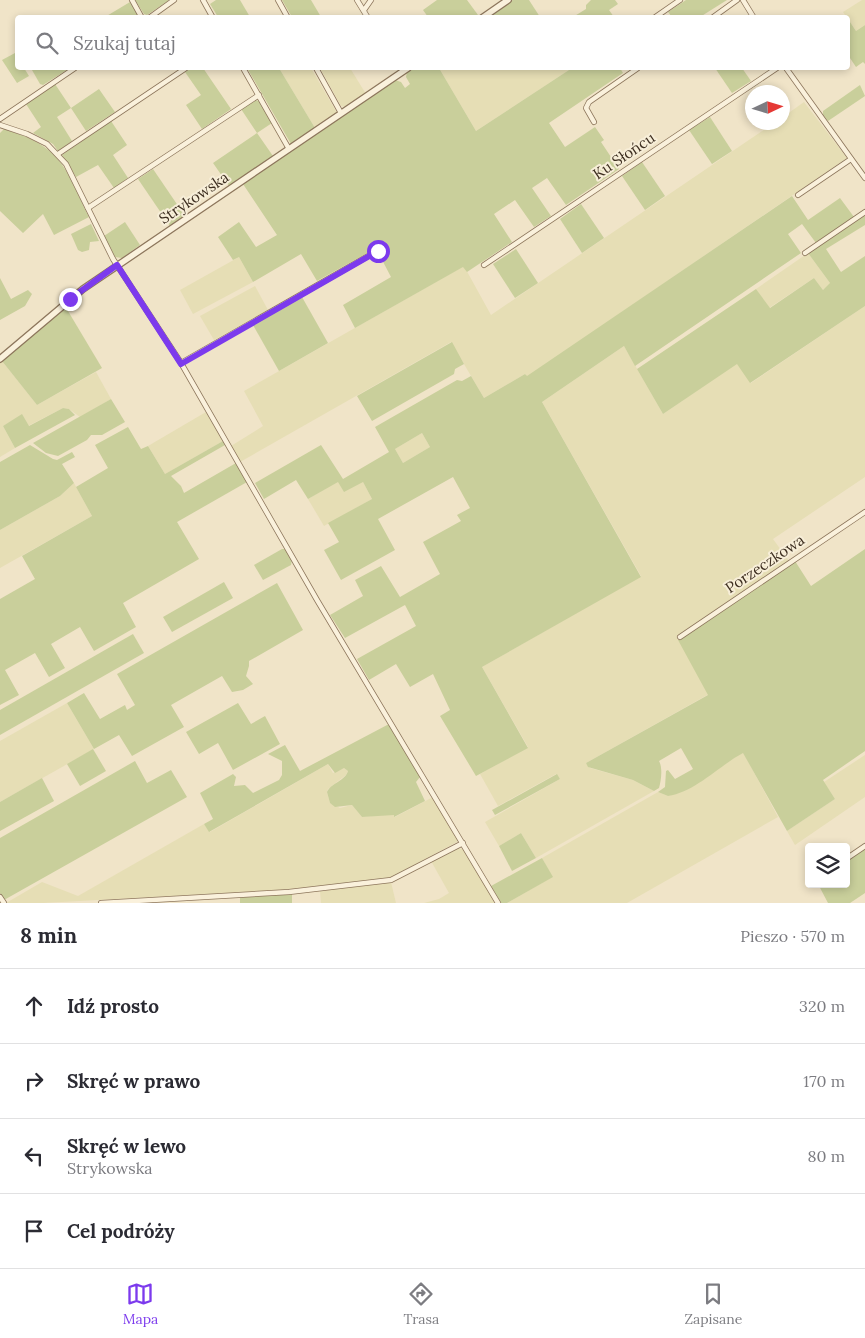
<!DOCTYPE html>
<html lang="pl">
<meta charset="utf-8">
<style>
body{margin:0;font-family:Lora,serif;background:#f7f7f7;color:#2b2b33}
.controls{position:absolute;right:15px;bottom:15px;display:grid;overflow:hidden;border-radius:5px;box-shadow:0 2px 8px #0003}
.controls button{width:45px;height:45px;display:grid;place-items:center;padding:0;border:0;border-bottom:1px solid #e1e1e2;background:#fff;color:#2b2b33;font:25px sans-serif}
.compass{position:absolute;left:745px;top:85px;width:45px;height:45px;border-radius:50%;background:#fff;box-shadow:0 2px 8px #0003;rotate:86deg}
.stop{position:absolute;width:15px;height:15px;margin:-11px;border:4px solid #7c3aed;border-radius:50%;background:#fff}
.stop.end{background:#7c3aed;border-color:#fff;box-shadow:0 1px 5px #0008}
.list{margin:0;padding:0;list-style:none}
h2{display:flex;justify-content:space-between;align-items:center;height:65px;margin:0;padding:0 20px;font-size:21px}
h2 small{font-size:16px;font-weight:400;color:#7c7c81}
.list li{display:grid;grid-template-columns:32px 1fr auto;gap:15px;align-items:center;box-sizing:border-box;height:75px;padding:0 20px;border-top:1px solid #e1e1e2}
.list b{display:block;font-size:19px;white-space:nowrap}
.list p{margin:0;font-size:16px;white-space:nowrap;color:#7c7c81}
.list em{font-size:16px;font-style:normal;color:#7c7c81}
.icon{flex:none;width:28px;height:28px;fill:none;stroke:currentColor;stroke-width:2;stroke-linecap:round;stroke-linejoin:round}
.map{position:relative;flex:none;width:865px;height:903px;overflow:hidden}
.search{position:absolute;background:#fff;box-shadow:0 2px 8px #0003;left:15px;right:15px;top:15px;height:55px;display:flex;align-items:center;gap:12px;box-sizing:border-box;padding:0 18px;border-radius:5px;color:#7c7c81;font-size:19px}
.sheet{height:365px;background:#fff}
nav{display:flex;justify-content:space-around;align-items:center;box-sizing:border-box;height:70px;border-top:1px solid #e1e1e2;background:#fff;font-size:14px;color:#7c7c81}
nav a{display:grid;justify-items:center;gap:2px}
nav .on{color:#7c3aed}
.map>svg:first-child{display:block}
.farmland{fill:#e6deb5}
.green{fill:#c9cf9b;fill-rule:evenodd}
.lines{fill:none;stroke-linecap:round;stroke-linejoin:round}
.minor-casing{stroke:#8d765c;stroke-width:6}
.tertiary-casing{stroke:#8d765c;stroke-width:8}
.minor{stroke:#faf1dc;stroke-width:4.5}
.tertiary{stroke:#faf1dc;stroke-width:5.5}
.route{stroke:#7c3aed;stroke-width:6}
.labels{text-anchor:middle;stroke-width:4;stroke-linejoin:round;paint-order:stroke}
.street-label{font-size:15px;fill:#3d2e20;stroke:#f7eed8}
</style>
<div class="map">
<svg width="865" height="903" viewBox="0 0 865 903">
<rect width="100%" height="100%" fill="#f0e4c8"/>
<g class="farmland">
<path d="M862,0h3v25l-9,6 -13,-19z"/>
<path d="M279,68h32l26,45 -22,15z"/>
<path d="M320,68h30l16,26 -20,13 -5,-1z"/>
<path d="M439,68h133l-96,63z"/>
<path d="M804,102l43,56 -320,219 -2,-3 -41,24 -33,-56 -211,120 -9,-16 32,-20 -19,-35 220,-125 27,49 283,-192 8,-1 1,-5z"/>
<path d="M808,253l22,30 -1,3 -6,4 -9,-12 -45,30 -13,-19z"/>
<path d="M239,257l14,25 -60,32 -13,-24z"/>
<path d="M255,286l13,24 -54,30 -14,-24z"/>
<path d="M865,306v171l-92,62 16,22 -112,76 32,57 -123,69 4,5 43,12 21,11 -118,67 -15,-25 -22,13 -14,-24 75,-43 -4,-5 -58,32 -18,-32 48,-27 -46,-80 159,-91 -99,-174 82,-56 39,68 74,-51 14,20z"/>
<path d="M2,361l35,44 59,-33 15,27 -31,18 -11,-8 -6,-1 -35,18 -6,-11 -19,11 12,22 -15,9v-94z"/>
<path d="M206,412l17,29 -58,33 -17,-28z"/>
<path d="M422,433l8,14 -27,16 -8,-14z"/>
<path d="M338,481l25,1 9,17 -48,27 -16,-27z"/>
<path d="M74,483l18,33 -92,52v-38l60,-34z"/>
<path d="M67,703l27,46 -94,53v-61z"/>
<path d="M743,752l35,65 -151,86h-120l45,-26 -10,-19 116,-66 10,4 20,-7z"/>
<path d="M865,755v42l-70,48 -8,-14 48,-32 -11,-17z"/>
<path d="M328,764l5,9 11,-5 4,3 -2,4 -18,14 -1,3 3,11 10,5 12,-3 10,12 32,-3 1,3 38,-20 25,42 -1,3 -67,36 -108,12 -239,13h-37l36,-21 36,14 126,-72 6,8z"/>
<path d="M458,848l7,2 31,53h-72l15,-4 10,-6 -18,-32z"/>
<path d="M391,882l5,21h-75l-1,-12z"/>
</g>
<g class="green">
<path d="M135,0h33v1l-21,14 -3,-1z"/>
<path d="M216,0h24l10,17h-32l-8,-13z"/>
<path d="M282,0h29l10,17h-29z"/>
<path d="M437,0h30l11,15 -4,3 -46,-1 -5,-7z"/>
<path d="M513,0h16l11,17 -53,1z"/>
<path d="M591,0h24l3,4 -9,6 5,7h-41l13,-8v-4z"/>
<path d="M686,0h41l-27,17h-28l-4,-5z"/>
<path d="M130,2l9,15h-35h1z"/>
<path d="M848,19l8,12 9,-6v39l-2,-2 -7,5 -8,-12z"/>
<path d="M15,53l3,15h6l5,8 -12,7 -15,-23z"/>
<path d="M36,68h34l-27,17 -3,-1 -8,-14z"/>
<path d="M192,68h11l28,41 -29,20 -16,-24 15,-10 -16,-23z"/>
<path d="M247,68h32l36,60 -24,16z"/>
<path d="M414,68h25l37,63 96,-63h48l3,5 -74,50 16,24 30,-20 9,13 -3,2 18,27 -53,36 -19,-27 -15,10 19,28 -17,11 -19,-27 -21,14 18,28 -45,30 -4,-5 -108,61 -12,-23 48,-28 -11,-21 -4,-1 6,-3 -2,-6 -63,35 -16,-27 -48,28 -14,-25 -6,3 -15,-23 21,-15 17,25 21,-12 -34,-51 152,-104 6,2 4,6 5,-4 -4,-7 1,-5z"/>
<path d="M715,68h27l9,13 -19,12z"/>
<path d="M55,84l16,24 28,-19 16,23 -29,19 -15,-23 -14,9 15,24 -14,10 -5,-7 -20,-11 8,-6 -15,-23z"/>
<path d="M860,85l5,11 -37,25 -5,-6v-4z"/>
<path d="M255,100l4,1 13,22 -15,10 16,23 -44,30 -16,-23 44,-30 -16,-24z"/>
<path d="M710,117l22,34 -20,13 -23,-34z"/>
<path d="M111,121l16,24 -14,10 15,23 -14,10 -16,-23 -22,12 -14,-22z"/>
<path d="M4,129c58,18 60,36 85,88l-35,18 -11,-21 -20,19 -23,-22v-78z"/>
<path d="M642,162l23,34 -20,14 -23,-34z"/>
<path d="M153,169l32,47 -15,10 -32,-47z"/>
<path d="M792,196l16,24 32,-22 14,19 -38,26 -14,-19 -14,10 13,19 -166,113 -11,-20 -82,56 99,175 -159,90 46,81 -52,28 -36,-60 10,-6 -17,-36 -23,13 -14,-23 -27,16 -12,-21 59,-33 -11,-21 -60,33 -15,-23 33,-19 -8,-16 26,-14 19,31 40,-23 -17,-32 38,-21 -4,-6 13,-7 -17,-31 -75,42 17,31 -54,30 -17,-30 15,-8 -11,-19 44,-24 -9,-17 -19,10 -6,-10 -30,17 -12,-19 -32,19 -9,-16 66,-38 22,34 46,-27 -14,-25 82,-47 5,1 9,-5 13,22 41,-24 2,2zM422,433l8,14 -27,16 -8,-14z"/>
<path d="M581,204l23,34 -22,15 -22,-34z"/>
<path d="M865,214v11l-39,24 15,23 24,-16v50l-115,77 -13,-19 -74,50 -26,-45 119,-80 14,19 44,-30 9,12 7,-7 -22,-30z"/>
<path d="M125,222l15,23 -18,13 -7,-1 -11,-21z"/>
<path d="M91,224l8,17 -9,1 -1,8 -7,2 -4,-2 -7,-16z"/>
<path d="M516,249l22,34 -23,15 -22,-34z"/>
<path d="M0,278l11,21 17,-9 4,4 -7,12 -25,14z"/>
<path d="M302,297l26,46 -49,28 -26,-46z"/>
<path d="M65,306l37,62 -65,37 -35,-44z"/>
<path d="M452,342l12,22 -9,5 -1,5 -82,47 -15,-25z"/>
<path d="M111,399l14,23 -23,13h-11l-4,5 -29,16 -12,-3 -13,-10z"/>
<path d="M63,408l6,1 6,6 -60,33 -12,-22 19,-12 7,12z"/>
<path d="M128,427l13,22 7,-3 17,28 58,-33 2,4 -54,31 10,10 3,7 52,-30 11,19 -70,40 22,37 -76,44 13,24 -42,24 -14,-24 -29,17 14,24 -16,9 -14,-24 -30,17 14,25 -19,10v-106l35,-20 -13,-23 70,-40 -16,-29 32,-19 -13,-23z"/>
<path d="M30,445l23,14 4,1 15,-8 3,5 -13,7 12,19 -14,13 -60,34v-68z"/>
<path d="M282,549h4l6,11 -1,5 -28,15 -9,-15z"/>
<path d="M865,549v202l-42,29 12,19 -48,32 -44,-78c-24,13 -48,39 -75,43l-10,-4 7,-5 1,-16 2,-1 7,9 18,-10 -12,-21 -22,13c4,7 2,20 0,27l-5,3 -21,-11 -45,-13 -2,-4 122,-68 -30,-55 117,-79 16,25z"/>
<path d="M224,582l9,16 -61,34 -9,-15z"/>
<path d="M277,583l26,47 -54,31v5l-3,10 7,8 -10,6 -11,2 -10,-16 -51,29 13,22 -52,29 -13,-21 -25,14 -27,-46 17,-10 16,26 25,-14 2,5 8,-5 -18,-31z"/>
<path d="M133,634l11,19 -144,82v-25z"/>
<path d="M238,703l13,21 14,-8 15,28 -47,26 -15,-27 -19,11 -13,-22z"/>
<path d="M389,724l31,53 -4,5 9,19 -31,16v-2l-32,2 -10,-12 -17,2 -5,-4 -3,-11c4,-9 18,-11 21,-21l-4,-3 -9,5 -7,-9 -119,68 -5,-8 9,-5 -13,-26 33,-19 3,3 -2,9 11,-1 8,8 26,-13 3,-5v-14l-14,-7 17,-9 15,26z"/>
<path d="M93,749l13,22 -26,15 -13,-22z"/>
<path d="M135,761l12,22 24,-13 16,27 -183,103 -4,-7v-55z"/>
<path d="M557,774l3,5 -65,36 -3,-5z"/>
<path d="M42,778l12,23 -54,30v-29z"/>
<path d="M521,833l15,25 -24,13 -13,-25z"/>
<path d="M865,849v44l-15,10h-22l-10,-19h28v-22z"/>
<path d="M542,858l11,19 -46,26h-6l-10,-17z"/>
<path d="M292,894v9h-52v-6z"/>
</g>
<g class="lines">
<g class="minor-casing">
<g id="minor">
<path d="M132,0l10,18"/>
<path d="M203,0l10,18"/>
<path d="M278,0l10,18"/>
<path d="M357,0l11,18"/>
<path d="M743,0l11,18"/>
<path d="M364,10l7,-10"/>
<path d="M149,18l25,-18"/>
<path d="M654,18l26,-18"/>
<path d="M712,18l25,-18"/>
<path d="M243,68l46,81"/>
<path d="M316,68l25,45"/>
<path d="M786,68l79,110"/>
<path d="M0,119l75,-51"/>
<path d="M594,122l-8,-14 3,-6 49,-34"/>
<path d="M0,125l27,9 20,10 19,20 47,95 68,104 136,237 181,303"/>
<path d="M58,154l128,-86"/>
<path d="M798,195l53,-36"/>
<path d="M88,208l171,-113"/>
<path d="M805,253l60,-41"/>
<path d="M484,265l293,-197"/>
<path d="M181,363l196,-112"/>
<path d="M680,637l185,-125"/>
<path d="M846,859l19,-13"/>
<path d="M0,897l4,6"/>
<path d="M101,903l188,-11 102,-12 72,-37"/>
</g>
</g>
<g class="tertiary-casing">
<g id="tertiary">
<path d="M482,18l26,-18"/>
<path d="M0,359l83,-70 325,-221"/>
</g>
</g>
<use href="#minor" class="minor"/>
<use href="#tertiary" class="tertiary"/>
</g>
<g class="lines">
<path class="route" d="M70,299l47,-34 64,99 197,-113"/>
</g>
<g class="labels">
<g class="street-label">
<text transform="translate(624 156) rotate(-34)" y="5">Ku Słońcu</text>
<text transform="translate(194 198) rotate(-34)" y="5">Strykowska</text>
<text transform="translate(765 564) rotate(-34)" y="5">Porzeczkowa</text>
</g>
</g>
</svg>
<div class="controls">
<button><svg class="icon" aria-label="layers" viewBox="0 0 24 24"><path d="M12 4l9 5-9 5-9-5zM3 14l9 5 9-5"/></svg></button>
</div>
<svg class="compass" viewBox="-18 -18 36 36"><path d="M0-13l5 13h-10z" fill="#e53935"/><path d="M0 13l5-13h-10z" fill="#7c7c81"/></svg>
<div class="stop" style="left:378px;top:251px"></div>
<div class="stop end" style="left:70px;top:299px"></div>
<div class="search"><svg class="icon" aria-label="search" viewBox="0 0 24 24"><circle cx="10" cy="10" r="6"/><path d="M15 15l6 6"/></svg>Szukaj tutaj</div>
</div>
<section class="sheet">
<h2>8 min<small>Pieszo · 570 m</small></h2>
<ul class="list">
<li><svg class="icon" aria-label="ahead" viewBox="0 0 24 24"><path d="M12 20V5M6 11l6-6 6 6"/></svg><div><b>Idź prosto</b></div><em>320 m</em></li>
<li><svg class="icon" aria-label="right" viewBox="0 0 24 24"><path d="M7 20v-9h11M14 6l5 5-5 5"/></svg><div><b>Skręć w prawo</b></div><em>170 m</em></li>
<li><svg class="icon" aria-label="left" viewBox="0 0 24 24"><path d="M17 20v-9H6M10 6l-5 5 5 5"/></svg><div><b>Skręć w lewo</b><p>Strykowska</p></div><em>80 m</em></li>
<li><svg class="icon" aria-label="arrive" viewBox="0 0 24 24"><path d="M6 21V4h12l-3 4 3 4H6"/></svg><div><b>Cel podróży</b></div></li>
</ul>
</section>
<nav>
<a class="on"><svg class="icon" aria-label="map" viewBox="0 0 24 24"><path d="M3 6l6-2 6 2 6-2v14l-6 2-6-2-6 2zM9 4v14M15 6v14"/></svg>Mapa</a>
<a><svg class="icon" aria-label="directions" viewBox="0 0 24 24"><path d="M12 3l9 9-9 9-9-9zM9 14v-3h6M13 9l2 2-2 2"/></svg>Trasa</a>
<a><svg class="icon" aria-label="saved" viewBox="0 0 24 24"><path d="M7 4h10v16l-5-4-5 4z"/></svg>Zapisane</a>
</nav>
